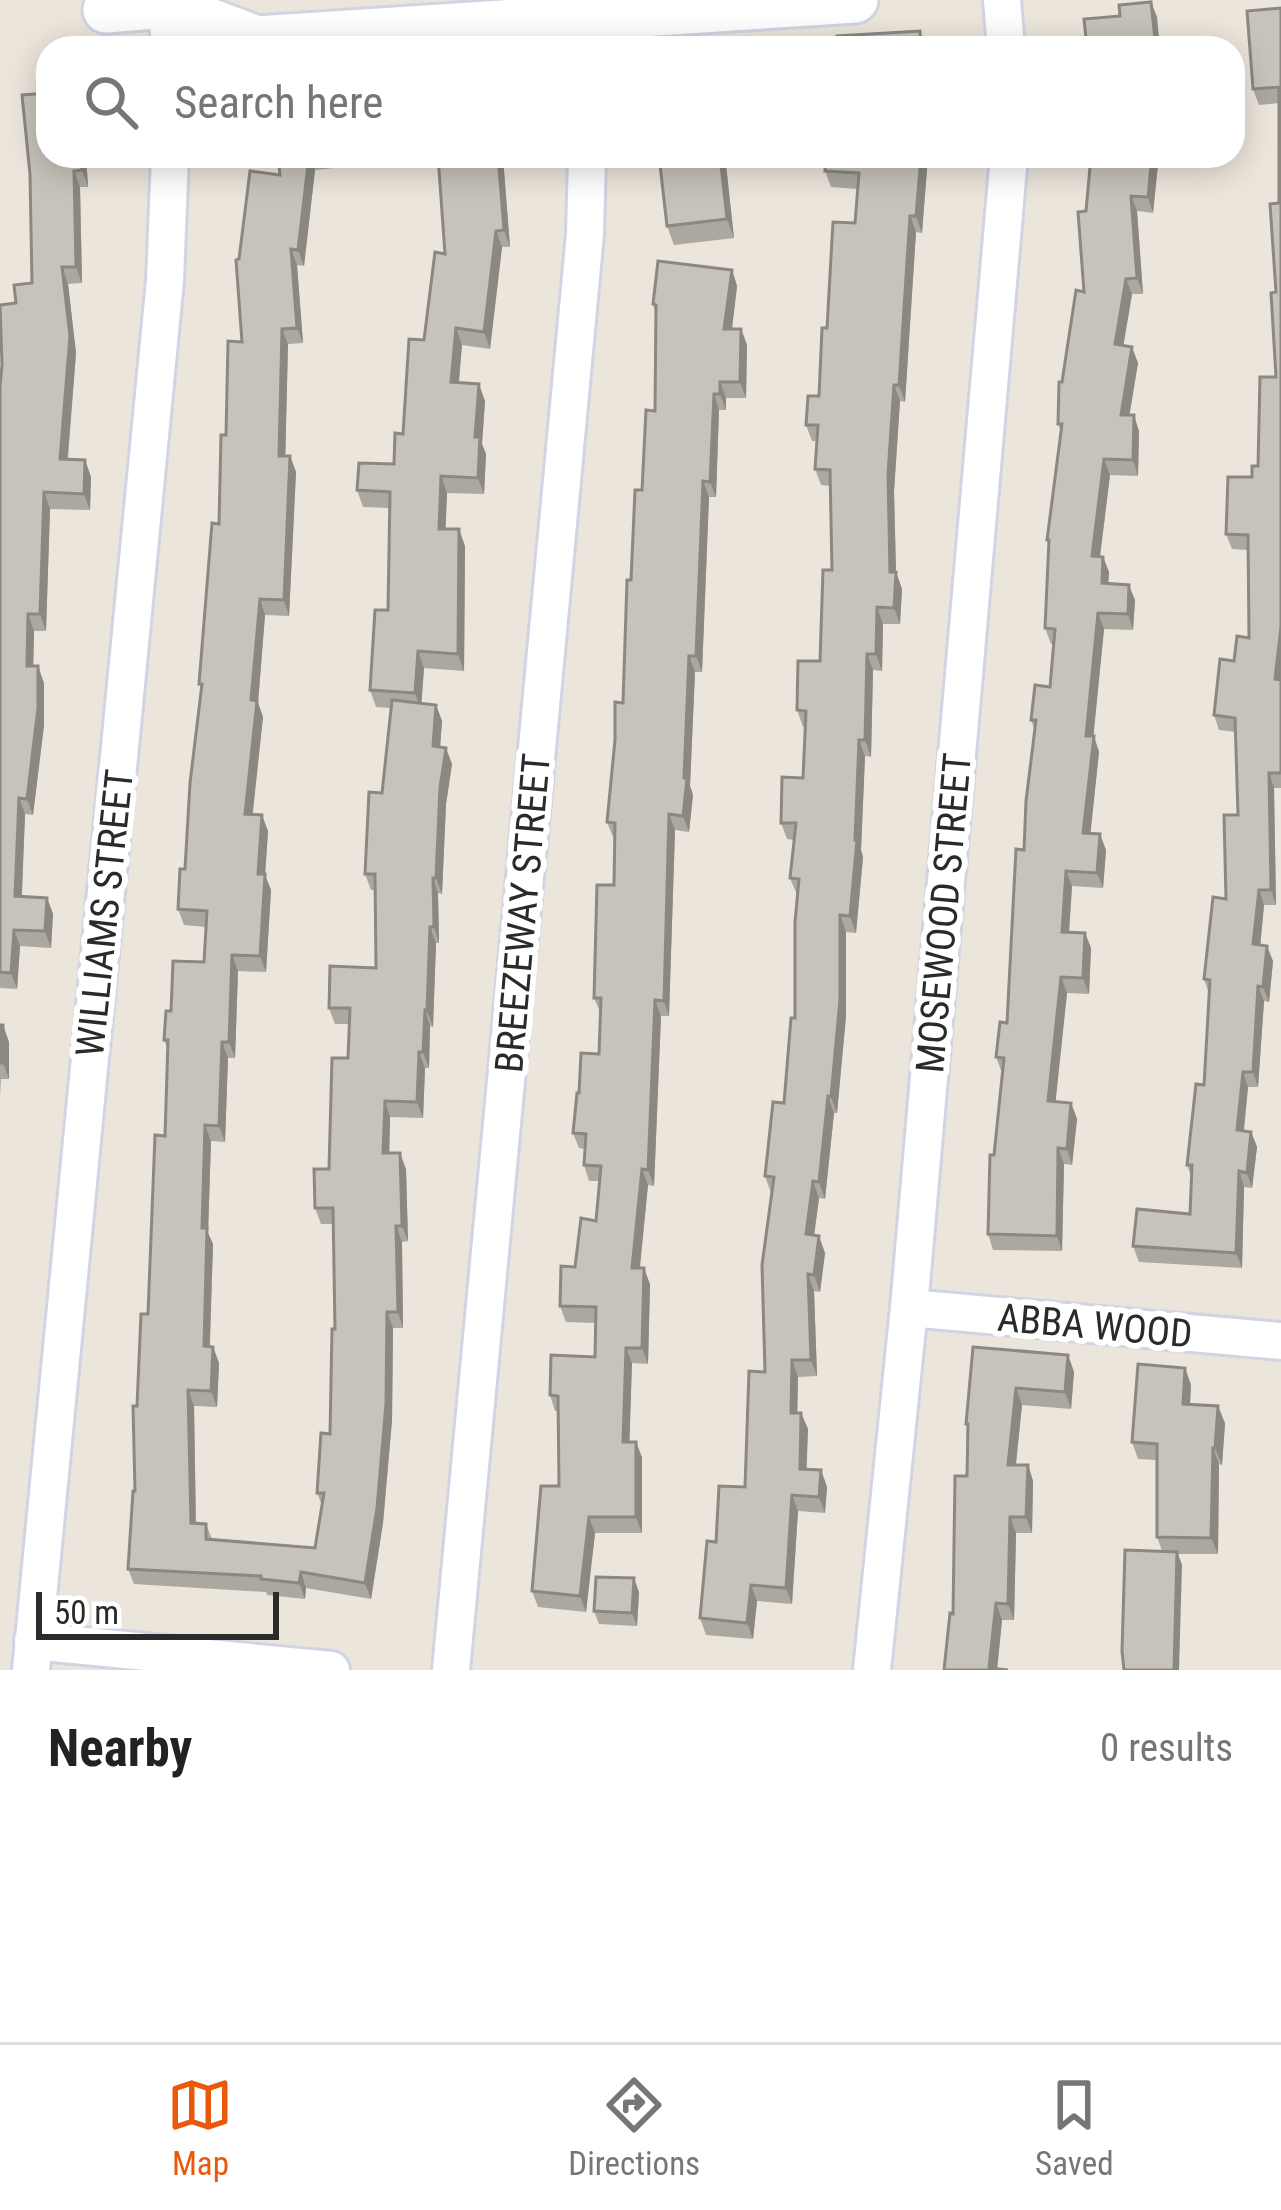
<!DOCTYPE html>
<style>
body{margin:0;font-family:"Roboto Condensed",sans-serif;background:#f2f2f2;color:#222}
.scale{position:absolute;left:36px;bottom:30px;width:243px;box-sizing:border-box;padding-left:12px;border:6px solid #2a2a2a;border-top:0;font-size:33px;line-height:42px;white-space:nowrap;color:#2a2a2a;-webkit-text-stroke:9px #fff;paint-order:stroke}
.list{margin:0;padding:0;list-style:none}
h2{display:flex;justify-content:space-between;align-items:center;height:156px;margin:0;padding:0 48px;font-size:51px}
h2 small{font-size:39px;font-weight:400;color:#767676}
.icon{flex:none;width:66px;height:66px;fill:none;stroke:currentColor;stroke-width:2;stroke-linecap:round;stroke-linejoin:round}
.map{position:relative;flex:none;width:1281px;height:1670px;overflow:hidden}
.search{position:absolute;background:#fff;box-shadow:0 6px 30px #0003;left:36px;right:36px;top:36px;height:132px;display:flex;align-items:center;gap:30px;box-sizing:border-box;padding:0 42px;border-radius:36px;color:#767676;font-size:45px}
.sheet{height:372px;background:#fff}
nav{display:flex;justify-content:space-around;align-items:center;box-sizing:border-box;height:168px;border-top:3px solid #e0e0e0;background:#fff;font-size:33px;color:#767676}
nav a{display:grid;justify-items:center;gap:6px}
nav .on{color:#ea580c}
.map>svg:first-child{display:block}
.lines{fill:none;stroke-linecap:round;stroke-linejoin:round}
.minor-casing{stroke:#d1d5e3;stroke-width:42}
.tertiary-casing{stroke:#d1d5e3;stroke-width:51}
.minor{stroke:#fff;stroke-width:36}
.tertiary{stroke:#fff;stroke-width:45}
.wall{fill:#aba8a0}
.shaded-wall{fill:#8b8882}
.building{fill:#c7c3ba;stroke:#8b8882;stroke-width:3}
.labels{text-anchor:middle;stroke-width:12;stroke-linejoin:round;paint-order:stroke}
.street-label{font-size:39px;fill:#2a2a2a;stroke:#fff}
</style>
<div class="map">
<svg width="1281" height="1670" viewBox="0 0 1281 1670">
<rect width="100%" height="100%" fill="#ece5dc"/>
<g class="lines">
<g class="minor-casing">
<g id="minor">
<path d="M1002,0l4,48"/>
<path d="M167,5l3,43"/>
<path d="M909,1308l372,33"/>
<path d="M33,1641l298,29"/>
<path d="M31,1670l134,-1390 5,-124"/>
<path d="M451,1670l134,-1436 2,-78"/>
<path d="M872,1670l37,-362 100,-1152"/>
</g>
</g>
<g class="tertiary-casing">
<g id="tertiary">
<path d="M167,5l90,34 598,-39"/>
<path d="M106,10l61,-5 8,-5"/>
</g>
</g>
<use href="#minor" class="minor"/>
<use href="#tertiary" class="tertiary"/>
</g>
<g class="wall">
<path d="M1281,8v780h-7l2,117h-12l-4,40 13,16 -4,41 -5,-1 -6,86h-10l-4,44 7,1 6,15 -5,41 -8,-1 -2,81 -103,-6 -6,-16 57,-32 1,-38 -4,-11 17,-80 5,-91 -5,-15 22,-80 12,-84 -2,-83 -17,-2 -5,-15 20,-54 15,-23 -1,-88 -16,-1 -6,-15 32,-68 18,-89 3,-274 -20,2 -6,-16z"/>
<path d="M48,156h38l2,31h-8l2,96 -14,1 8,69 -8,106 17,1 6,17 -1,33 -40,-1 -4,122h-12l-1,35 11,17v42l-11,90 -8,-1 -3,82 25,2 6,16 -2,34 -31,-2 -3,43 -17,-1v-601l16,-84 16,-20z"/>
<path d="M278,156h55l1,12 -19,2 -11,96 -7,-1 6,78 -15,1 -3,112h5l6,16 -7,144 -24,-1 -7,88 5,14 -11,98 16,16 -3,44 6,15 -5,82 -28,-1 -3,87h-7l-3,84 -14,-1 -3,92 5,11 -3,103h3l6,16 -2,44 -23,-1 2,117 10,1 6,15 103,9 7,-43 -5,-12 13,-59 5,-105 -1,-105h-13l-6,-16 14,-39 19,-111 1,-34h-14l-6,-16 47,-40 -1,-78h-4l-6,-16 17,-81 9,-85 -15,-1 -6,-17 18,-80 2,-102 -27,-1 -6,-17 37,-26 9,-30 42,-180 -7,-92 -4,1 -2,-7h83l-12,2 7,89h-8l-12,102 -28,-4 -3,38 26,18 -3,43 4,10 -2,40 -37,-1 -2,36 20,17 -1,125 -40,-3 -3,35 15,2 6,16 -2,26 12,17 -6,40 -4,90 -4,-1 1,50h-3l-3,84 -3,-1 -1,42h-4l-2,50 -33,-1 -1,36 17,16 2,72 -6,1 1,86h-10l-1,92 -9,103 -12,76 -65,-11 -1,11 -38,-4 -1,-3 -132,-8 -6,-15 7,-78 2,-85 28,-270 3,-87 -4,-9 7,-29 33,-49 2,-35 -22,-2 -6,-16 7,-40 16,-179 -2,-6 20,-160 7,-89 16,-93 -3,-83 41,-84z"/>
<path d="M725,156l9,82 -60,7 -7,-19z"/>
<path d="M928,156l-6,77 -6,-1 -11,170 -5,-1 -6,90 2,81 6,17 -2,35h-17l-1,47 -9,-1 -2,87 -6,-1 -4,94 2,7 -7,76 -10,-1v84l-9,97h-3l-9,86 -6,-1 -5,37 11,18 -5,39 -6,-1 3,85 -19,1 -1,36h4l7,16 -2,40 15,1 6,17 -2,26 -27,-2 -6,93 -35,-3 -4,38 -47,-4 -6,-17 16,-76 29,-55 20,-115 6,-179 -6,-17 19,-73 11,-85 2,-123 -7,-17 4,-38 -7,-1 -6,-16 22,-45 2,-51h-2l-6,-17 23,-49 12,-91 -1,-84 -10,-1 -6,-16 2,-28h-5l-6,-16 13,-29 8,-68 28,-105 2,-34 -26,-2 -6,-16z"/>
<path d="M1091,156h64l3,8 -5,49 -16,-2 6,83h-11l-9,52 15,17 -9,52 10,16 -1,45 -28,-1 -10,82h3l6,15 -1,12 27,16 -2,30 -29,-1 -11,107 6,16 -9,81 16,17 -3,38 -31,-2 -3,46 16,1 6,15 -2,46 -22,-1 -12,109 16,1 6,16 -5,46 -8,-1 -2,87 -69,-1 -5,-16 14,-161 -6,-16 11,-34 17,-173 11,-119 -4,-11 19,-33 4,-43h-3l-6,-16 4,-83 -2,-5 14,-108 -3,-8 4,-42 22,-90 2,-81z"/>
<path d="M732,270l5,16 -5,43h9l6,16 -1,53h-20v12h-7l-3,87h-7l-7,175h-7l-5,114 3,9 -4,37 -14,-2 -6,186h-8l-7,170 -6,-1 -8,83 10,16 -2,80 -16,-1 -3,79 13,15v76h-47l-9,79 -48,-5 -6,-16 27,-105 -1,-75h-3l-5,-16 45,-38v-34l-29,-1 -6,-16 36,-85 4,-40h-11l-5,-16 1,-16 -6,-1 -6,-15 6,-40 20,-39 2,-40 -7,-16 20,-113 1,-47 -2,-1 -6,-15 16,-119 8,-123 11,-90 13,-79 1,-97 -3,-10z"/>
<path d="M0,1025l9,17v37h-8l-1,19z"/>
<path d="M973,1347l95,8 6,17 -3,37 -49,-4 -6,60h12l5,16 -1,52h-16l-2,87h-12l-5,49 -53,1 9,-56 14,-138 1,-47 -2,-5z"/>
<path d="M1185,1368l6,17 -1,19 35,19 -3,42 -3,-1 -1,90h-40l4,11 -20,-14 -5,-14v-77l-19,-1 -6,-17z"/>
<path d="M639,1592l-2,34 -38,-2 -5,-13z"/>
</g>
<g class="shaded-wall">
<path d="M1151,2l6,15 3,31h-4z"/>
<path d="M81,156h5l2,31 -6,-17z"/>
<path d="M309,156l6,14 -11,96 -6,-16z"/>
<path d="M498,156l5,2 7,89 -6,-17z"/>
<path d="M720,156h5l9,82 -7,-19z"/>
<path d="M921,156h7l-6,77 -6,-17z"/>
<path d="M1152,156h3l3,8 -5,49 -5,-16z"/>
<path d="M74,171l6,16 2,96 -6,-16z"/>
<path d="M1131,196l6,15 6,83 -6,-16z"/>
<path d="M910,216l6,16 -11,170 -6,-17z"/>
<path d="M496,231l6,16 -12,102 -6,-17z"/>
<path d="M291,249l6,16 6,78 -6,-15z"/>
<path d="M62,267l6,17 8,69 -10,123 -6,-17z"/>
<path d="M732,270l5,16 -7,59 -6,-16z"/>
<path d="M1126,279l6,15 -11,66 -6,-16z"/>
<path d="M456,328l6,17 -5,54 -6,-17z"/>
<path d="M282,329l6,15 -3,128 -6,-16z"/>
<path d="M741,329l6,16 -1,53 -6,-16z"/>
<path d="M1132,347l6,16 -11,67 -6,-15z"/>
<path d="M720,382l6,16v12l-6,-16z"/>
<path d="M479,384l6,17 -3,43 4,10 -2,40 -6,-16 -3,-41z"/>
<path d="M894,385l6,16 -6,90 2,81 6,17 -2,35 -6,-16 -4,-36 -2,-98z"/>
<path d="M714,394l5,16 -3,87 -6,-15z"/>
<path d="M1134,415l5,16 -1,45 -5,-16z"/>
<path d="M290,456l6,16 -7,144 -5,-16z"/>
<path d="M1104,459l6,16 -12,97 -6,-16z"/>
<path d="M85,460l6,17 -1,33 -6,-16z"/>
<path d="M441,476l6,17 -2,52 -6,-16z"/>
<path d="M703,481l6,16 -7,175 -6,-16z"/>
<path d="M44,492l6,17 -4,122 -6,-17z"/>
<path d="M459,529l6,17 -1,125 -6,-17z"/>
<path d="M1103,557l6,15 -2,27 -5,-16z"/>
<path d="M1129,585l6,15 -2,30 -5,-16z"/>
<path d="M260,599l5,16 -7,88 5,14 -12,113 -6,-16 6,-114z"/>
<path d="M877,607l6,17 -1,47 -6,-17z"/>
<path d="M1098,613l6,16 -12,122 -6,-15z"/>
<path d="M28,614l6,17 -1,52 -6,-17z"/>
<path d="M1281,627v60l-6,-8z"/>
<path d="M418,651l6,17 -3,42 -6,-17z"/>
<path d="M867,654l6,16 -2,87 -6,-17z"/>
<path d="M689,656l6,16 -5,114 3,9 -4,37 -6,-16z"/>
<path d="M38,666l6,17v42l-11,90 -6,-16z"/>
<path d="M436,705l6,16 -3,41 -6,-16z"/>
<path d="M1094,736l5,16 -10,96 -6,-15z"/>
<path d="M859,740l6,16 -4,94 2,7 -7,76 -6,-17z"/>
<path d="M446,748l6,16 -6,40 -4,90 -6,-16 4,-90z"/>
<path d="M1269,773l5,15 2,117 -5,-15z"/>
<path d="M19,798l6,16 -4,98 -6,-16z"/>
<path d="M669,814l6,16 -6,186 -5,-15z"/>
<path d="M262,815l6,16 -3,44 6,15 -5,82 -6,-16 -2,-82z"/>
<path d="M1100,834l6,16 -3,38 -6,-15z"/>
<path d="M1066,871l6,15 -4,61 -6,-15z"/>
<path d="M433,878l5,15 1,50 -5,-16z"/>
<path d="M1259,890l5,15 -5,54 -6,-15z"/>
<path d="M47,898l6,16 -2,34 -6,-17z"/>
<path d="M840,915l6,17v84l-9,97 -6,-16z"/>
<path d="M430,927l6,16 -3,84 -6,-16z"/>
<path d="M14,930l6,16 -3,43 -6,-16z"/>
<path d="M1085,933l6,15 -2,46 -6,-16z"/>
<path d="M1267,946l6,15 -4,41 -6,-15z"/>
<path d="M232,955l6,16 -3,87 -6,-16z"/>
<path d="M1061,977l6,16 -13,124 -6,-16z"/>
<path d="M1258,986l6,15 -6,86 -5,-15z"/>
<path d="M655,1000l6,16 -7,170 -6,-16z"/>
<path d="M425,1010l5,16 -1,42 -6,-16z"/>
<path d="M3,1025l6,17v37l-6,-16z"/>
<path d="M222,1042l6,16 -3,84 -6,-16z"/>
<path d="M419,1052l6,16 -2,50 -6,-16z"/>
<path d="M1243,1072l5,15 -6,58 -5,-15z"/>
<path d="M828,1096l6,17 -9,86 -6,-17z"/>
<path d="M385,1101l5,16 -1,52 -6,-16z"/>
<path d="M1071,1103l6,16 -5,46 -5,-16z"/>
<path d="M205,1125l6,16 -3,92 5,11 -4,118 -5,-16 -2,-118z"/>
<path d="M1251,1132l6,15 -5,41 -5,-15z"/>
<path d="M1058,1148l6,16 -2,87 -5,-15z"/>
<path d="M400,1153l6,16 2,72 -6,-15z"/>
<path d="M642,1169l6,16 -10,99 -6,-16z"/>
<path d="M1239,1171l5,16 -2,81 -6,-15z"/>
<path d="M813,1181l6,17 -7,53 -6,-17z"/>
<path d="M396,1226l6,16 1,86 -5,-16z"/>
<path d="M819,1236l6,17 -5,39 -6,-17z"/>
<path d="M644,1268l6,16 -2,80 -6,-16z"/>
<path d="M808,1274l6,17 3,85 -6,-16z"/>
<path d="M387,1312l6,16 -1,92 -9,103 -12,76 -6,-16z"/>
<path d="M213,1347l6,16 -2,44 -6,-16z"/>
<path d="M626,1348l6,15 -3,94 -6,-15z"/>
<path d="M1068,1355l6,17 -3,37 -6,-17z"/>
<path d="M792,1360l6,17 -1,52 -6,-16z"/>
<path d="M1185,1368l6,17 -2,36 -6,-17z"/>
<path d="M1016,1388l6,17 -8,76 -6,-16z"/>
<path d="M188,1390l6,16 2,133 -5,-16z"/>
<path d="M1218,1406l7,17 -3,42 -7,-17z"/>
<path d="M801,1413l7,16 -2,57 -6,-17z"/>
<path d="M636,1442l6,15v76l-6,-16z"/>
<path d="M1213,1448l6,16 -1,90 -7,-16z"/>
<path d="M1028,1465l5,16 -1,52 -6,-16z"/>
<path d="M821,1470l6,17 -2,26 -6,-16z"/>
<path d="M792,1495l6,16 -6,93 -6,-16z"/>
<path d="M589,1517l6,16 -9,79 -6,-16z"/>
<path d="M1010,1517l6,16 -2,87 -6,-16z"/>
<path d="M1177,1552l5,13 -3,105h-5z"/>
<path d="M301,1572l5,16 -1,11 -6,-16z"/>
<path d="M634,1578l5,14 -2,34 -5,-13z"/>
<path d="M751,1585l6,16 -4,38 -6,-16z"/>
<path d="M996,1603l6,17 -5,50 -8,-2z"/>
</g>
<g class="building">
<path d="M1151,2l5,46h-69l-3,-29 36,-3 -1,-11z"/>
<path d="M1281,8v619l-6,52 6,1v93h-12l2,117h-12l-6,54 14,2 -4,41 -5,-1 -5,86h-10l-6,58 14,2 -4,41 -8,-2 -3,82 -103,-7 4,-37 53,5 2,-49h-5l9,-81 8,1 6,-105 -6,-1 9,-82 13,2 -2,-84h14l-3,-97 -21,-3 6,-56 14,2 3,-25 12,2 -1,-103 -22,-1 2,-57h24v-11h6l2,-89h16l-5,-84 5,-1 -6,-88 9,-1v-116l-26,2 -6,-78z"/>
<path d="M920,31l1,17h-83l-1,-12z"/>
<path d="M736,44v4h-56z"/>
<path d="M48,93v63h33l1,14 -8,1 2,96h-14l8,69 -10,123 25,1 -1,34 -40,-2 -4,122h-12l-1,52h11v42l-11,91 -8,-1 -4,98 32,2 -2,33 -31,-1 -3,43 -11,-1v-585l2,-22 -2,-60 16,-2 -2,-18 18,-2 -2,-109 -8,-79z"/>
<path d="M278,156h31l-11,94 -7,-1 6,79 -15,1 -3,127h11l-6,144 -24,-1 -9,101 6,1 -12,113 17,1 -4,59h7l-5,82 -28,-1 -3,87h-7l-3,84 -14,-1 -3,103h5l-3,118 9,1 -2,44 -23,-1 3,133 15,1v15l109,9 9,-55h-7l4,-60 9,1 2,-105h3l-2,-121h-18l-1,-39h15l3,-111h16l2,-50h-21l1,-42 46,2 -1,-94h-10l4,-82 13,1 10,-93 44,5 -3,41 13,2 -6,40 -4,90h-3l1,49h-4l-3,84 -2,-1 -2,42h-4l-2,50 -32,-1 -2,52h17l2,73h-6l2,86h-11l-1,92 -9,104 -12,75 -64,-11 -2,11 -38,-4v-3l-133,-7 5,-78h2l-2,-85h4l4,-92h7l7,-179 10,1 3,-96h-4l2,-29h5l2,-50 31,1 3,-51 -29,-2 2,-40h5l5,-86 12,-99h-3l13,-161 7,1 2,-89h5l2,-94 14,1 -6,-82 3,-1 11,-88 30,4z"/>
<path d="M438,156h60l6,74 -8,1 -12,101 -28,-4 -5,54 28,2 -4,53h5l-2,41 -37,-2 -2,53h20l-1,125 -40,-3 -3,42 -45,-3 5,-80h13l2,-118 -33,-2 2,-27 35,1 1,-31 8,1 6,-95 15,1 11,-88 10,2z"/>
<path d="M659,156h61l7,63 -60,7z"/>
<path d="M826,156h95l-5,60h-6l-11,169h-5l-6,89 2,98h6l-2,36 -17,-1 -1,47h-9l-2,86h-6l-4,100h2l-7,76 -10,-1v84l-9,98 -3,-1 -9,86 -6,-1 -7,53 13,2 -5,39 -6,-1 3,86h-19l-1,53h10l-1,56 21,1 -2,27 -27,-2 -6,93 -35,-3 -4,38 -47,-5 7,-77 9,1 3,-56 26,1 4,-116 16,1 -3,-107 12,-88 -9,-1 8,-74 11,1 7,-85h4v-96l4,-43 -9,-1 6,-55h-15l1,-46 21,1 3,-67 -9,-1 1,-49h22l3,-91h9l-2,-100 -15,-1 3,-44h-12l2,-29h11l3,-68h5l6,-106 22,1 4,-50 -34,-2z"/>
<path d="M1091,156h61l-4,41 -17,-1 6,82 -11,1 -11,65 17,3 -11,68h13l-1,45 -29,-1 -12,97 11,1 -1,26 27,2 -1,29 -30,-1 -12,123h8l-11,97 17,1 -3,39 -31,-2 -4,61 23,1 -2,45 -22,-1 -13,124 23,2 -4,46 -9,-1 -1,88 -69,-2 2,-79h4l10,-97 -8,-1 4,-35 7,1 9,-174 8,1 2,-49 10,-81h-5l4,-35 15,2 5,-58 -10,-1 4,-88h-2l15,-116h-4l1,-42h3l14,-92 8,2 -6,-80 8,-1z"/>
<path d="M658,261l74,9 -8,59h17l-1,53h-20v12h-6l-4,88 -7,-1 -7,175h-7l-5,122 3,1 -4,37 -14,-2 -5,187 -9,-1 -7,170 -6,-1 -10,99h12l-2,80h-16l-3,94h13v75h-47l-9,79 -48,-5 9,-105h18l-1,-90 -8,-1 1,-40 44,2 1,-50 -36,-1 1,-40 14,1 6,-49 15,3 5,-55 -17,-1 2,-31 -13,-1 4,-40h2l2,-40 18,1 2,-56h-7l3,-113h17l1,-62 -8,-1 8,-82v-38l8,1 4,-123h4l4,-90h7l4,-80 9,1 1,-106 -3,-1z"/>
<rect x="0" y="1025" width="3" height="38"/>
<path d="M973,1347l95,8 -3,37 -49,-4 -8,77h20l-2,52h-16l-2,87 -12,-1 -7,65 19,2h-64l6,-57 3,1 2,-138h12l1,-52h-2z"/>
<path d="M1138,1364l47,4 -2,36 35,2 -3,42h-2l-2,90 -54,-1v-93l-25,-2z"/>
<path d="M1125,1550l52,2 -3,118h-50l-2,-19z"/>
<path d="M596,1577l38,1 -2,35 -38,-2z"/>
</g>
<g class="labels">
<g class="street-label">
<text transform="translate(104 913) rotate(-84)" y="14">WILLIAMS STREET</text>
<text transform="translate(522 913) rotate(-85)" y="14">BREEZEWAY STREET</text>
<text transform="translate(943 913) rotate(-85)" y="14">MOSEWOOD STREET</text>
<text transform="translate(1095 1325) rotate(5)" y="14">ABBA WOOD</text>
</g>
</g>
</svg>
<div class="scale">50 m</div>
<div class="search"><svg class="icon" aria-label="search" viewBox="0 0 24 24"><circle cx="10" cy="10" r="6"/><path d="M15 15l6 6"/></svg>Search here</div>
</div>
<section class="sheet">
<h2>Nearby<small>0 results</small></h2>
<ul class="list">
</ul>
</section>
<nav>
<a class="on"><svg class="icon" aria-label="map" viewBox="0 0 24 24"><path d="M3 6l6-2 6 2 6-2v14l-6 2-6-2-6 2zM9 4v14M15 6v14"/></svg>Map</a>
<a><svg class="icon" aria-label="directions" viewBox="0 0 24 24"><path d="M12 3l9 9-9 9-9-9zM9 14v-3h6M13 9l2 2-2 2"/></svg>Directions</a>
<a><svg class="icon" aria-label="saved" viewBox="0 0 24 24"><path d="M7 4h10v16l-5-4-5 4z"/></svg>Saved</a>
</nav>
